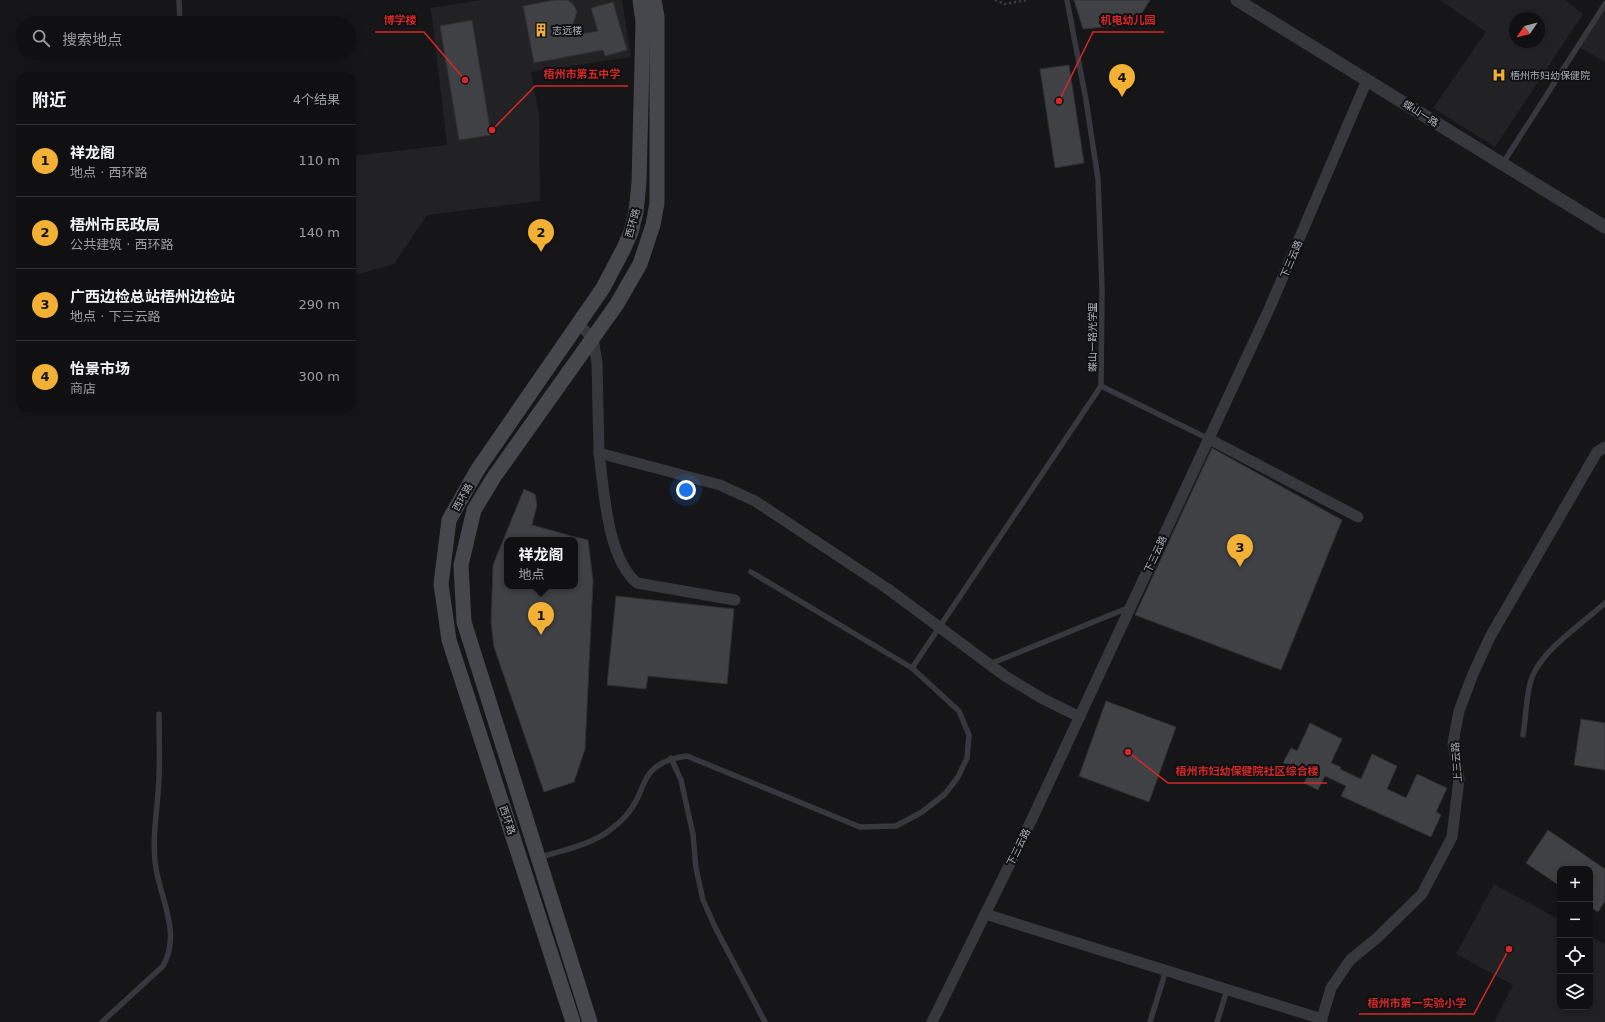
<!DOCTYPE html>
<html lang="zh">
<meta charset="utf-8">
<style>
body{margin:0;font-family:"DejaVu Sans","Noto Sans SC",sans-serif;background:#19191b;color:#f1f3f6}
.controls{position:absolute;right:12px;bottom:12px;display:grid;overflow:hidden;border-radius:8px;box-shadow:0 2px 10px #0003}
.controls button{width:36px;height:36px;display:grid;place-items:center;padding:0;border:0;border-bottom:1px solid #303032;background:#101012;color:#f1f3f6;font:20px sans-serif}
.compass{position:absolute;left:1509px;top:12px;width:36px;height:36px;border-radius:50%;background:#101012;box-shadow:0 2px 10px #0003;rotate:235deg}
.you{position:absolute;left:686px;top:490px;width:14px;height:14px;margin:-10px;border:3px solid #fff;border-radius:50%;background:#1a73e8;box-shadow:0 0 0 6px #1a73e833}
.badge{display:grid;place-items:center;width:26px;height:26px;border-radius:50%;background:#f2b134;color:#111;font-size:13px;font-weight:700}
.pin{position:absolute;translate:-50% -33px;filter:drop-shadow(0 1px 2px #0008)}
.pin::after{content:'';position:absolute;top:21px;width:14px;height:12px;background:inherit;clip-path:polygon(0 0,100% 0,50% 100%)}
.popup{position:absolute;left:504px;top:537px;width:74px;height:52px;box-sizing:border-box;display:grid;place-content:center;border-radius:8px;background:#101012;filter:drop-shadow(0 1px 3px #0005);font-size:13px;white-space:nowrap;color:#9c9d9f}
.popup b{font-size:15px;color:#f1f3f6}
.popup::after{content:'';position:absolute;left:50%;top:100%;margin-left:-8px;border:8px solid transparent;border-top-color:#101012}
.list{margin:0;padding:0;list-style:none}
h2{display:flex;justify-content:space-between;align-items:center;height:52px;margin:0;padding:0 16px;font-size:17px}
h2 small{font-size:13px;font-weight:400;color:#9c9d9f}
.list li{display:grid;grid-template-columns:26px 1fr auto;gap:12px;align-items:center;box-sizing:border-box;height:72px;padding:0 16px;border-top:1px solid #303032}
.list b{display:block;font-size:15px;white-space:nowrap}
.list p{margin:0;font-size:13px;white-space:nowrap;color:#9c9d9f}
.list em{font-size:13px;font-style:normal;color:#9c9d9f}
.icon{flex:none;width:22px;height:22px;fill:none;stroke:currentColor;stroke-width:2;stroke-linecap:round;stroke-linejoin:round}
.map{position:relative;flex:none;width:1605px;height:1022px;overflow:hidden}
.search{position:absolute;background:#101012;box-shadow:0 2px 10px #0003;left:16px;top:16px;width:340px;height:44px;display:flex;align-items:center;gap:10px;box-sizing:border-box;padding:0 14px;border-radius:22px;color:#9c9d9f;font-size:15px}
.panel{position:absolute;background:#101012;box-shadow:0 2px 10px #0003;left:16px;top:72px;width:340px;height:340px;border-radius:12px}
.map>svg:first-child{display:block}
.built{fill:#222225;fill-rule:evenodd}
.building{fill:#404145;stroke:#303034}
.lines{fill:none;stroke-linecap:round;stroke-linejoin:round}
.path{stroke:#3d3f44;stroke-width:2.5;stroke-dasharray:2 3;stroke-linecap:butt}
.service{stroke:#37383d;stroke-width:5.5}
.minor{stroke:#37383d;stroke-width:11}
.tertiary{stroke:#37383d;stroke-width:13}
.secondary{stroke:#45474d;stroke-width:15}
.labels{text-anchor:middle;stroke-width:4;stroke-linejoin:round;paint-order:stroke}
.poi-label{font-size:10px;fill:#a8adb8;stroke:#111113;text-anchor:start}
.street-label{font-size:10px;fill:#a8adb8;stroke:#111113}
.leader{fill:none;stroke:#d62828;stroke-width:1.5}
.callout-dot{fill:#d62828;stroke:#111113;stroke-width:1.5}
.callout-label{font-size:11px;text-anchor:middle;font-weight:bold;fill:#d62828;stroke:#111113;stroke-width:4;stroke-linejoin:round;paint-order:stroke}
</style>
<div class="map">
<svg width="1605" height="1022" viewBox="0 0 1605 1022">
<rect width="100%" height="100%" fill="#161618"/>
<g class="built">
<path d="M481,0h141l9,57 -100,15 8,43 1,86 -113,14 -33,49 -42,12v-120l95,-11 -16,-137z"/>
<path d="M1440,0h125l18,14 -88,133 -62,-39 53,-76zM1515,18h24v24h-24z"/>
<path d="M1605,4v58l-26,-15z"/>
<path d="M1494,884l66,36v87h30v-71l15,8v78h-111l19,-37 -57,-31z"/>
</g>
<g class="building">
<path d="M555,0h13l6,5 3,7 -8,24 29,-5 -7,-23 22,-6 14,48 -22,6 -2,-6 -69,13 -11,-57z"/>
<path d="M1074,0h76l-15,24 -52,5z"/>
<path d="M472,20l19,115 -32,5 -19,-114z"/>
<path d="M1069,65l15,98 -29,5 -15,-99z"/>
<path d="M1212,448l130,72 -61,150 -146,-55z"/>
<path d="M524,489l11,5 2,11 -5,20 43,12 -1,3h-67v46h68v-49l13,3 5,41 -8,168 -11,33 -30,10 -50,-145 -3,-24 2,-58z"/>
<path d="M616,596l118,13 -7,75 -79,-8 -2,13 -39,-4z"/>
<path d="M1106,701l70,26 -27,75 -70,-26z"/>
<path d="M1581,719l24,4v47l-31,-5z"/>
<path d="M1310,723l32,16 -11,24 10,4 -1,2 21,10 11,-25 25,12 -10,23 19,9 11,-24 30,14 -11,24 5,3 -10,22 -90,-41 5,-10 -21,-10 -7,14 -14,-7 4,-8 -25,-12 8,-15 6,3z"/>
<path d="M1548,830l57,39v32l-7,11 -8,-5v-38h-30v17l-34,-23z"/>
</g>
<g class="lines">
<path class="path" d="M995,0l10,4 22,-4"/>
<g class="service">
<path d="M179,0l1,23"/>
<path d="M1503,163l102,-159"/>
<path d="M1101,386l108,53"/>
<path d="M990,664l140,-57"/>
<path d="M912,668l189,-282 1,-98 -4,-109 -12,-79 -19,-100"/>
<path d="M1523,735c3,-17 3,-42 9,-58 12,-29 50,-53 73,-74"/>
<path d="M671,758l10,22 5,23 7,31 3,34 7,32 13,29 49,93"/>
<path d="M539,858c23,-8 52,-13 71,-28 11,-8 20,-17 26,-29 4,-7 6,-15 10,-22 8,-16 25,-21 41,-23l173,71 36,-1 26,-14 23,-18 13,-17 9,-19 2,-23 -10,-24 -47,-43 -161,-96"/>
<path d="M102,1022l61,-56c18,-32 -1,-64 -7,-97 -5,-30 2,-61 3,-91 1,-21 0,-43 0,-64"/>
<path d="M1150,1022l16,-52"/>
<path d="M1217,1022l10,-32"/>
</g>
<g class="minor">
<path d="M579,325l14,13 4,25 2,90 121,32 35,16 133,88 117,87 38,23 37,18"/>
<path d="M1209,439l149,78"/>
<path d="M599,453c5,37 8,105 38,130l98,17"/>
<path d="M985,914l337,105"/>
<path d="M932,1022l100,-203 238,-512 97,-227"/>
<path d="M1321,1022l10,-34 19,-28 27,-22 45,-44 30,-57 7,-58 -6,-36 6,-32 14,-37 17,-37 107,-185 8,-5"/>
</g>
<path class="tertiary" d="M1237,0l368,227"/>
<g class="secondary">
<path d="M573,1022l-124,-382 -8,-56 8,-64 29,-51 125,-181 20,-38 8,-18 5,-20 3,-29 4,-161 -3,-22"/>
<path d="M590,1022l-126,-400 -3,-57 13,-55 20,-33 123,-173 23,-40 13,-39 4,-22v-186l-3,-17"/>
</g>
</g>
<defs>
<g id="building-bare" transform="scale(1.08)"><path d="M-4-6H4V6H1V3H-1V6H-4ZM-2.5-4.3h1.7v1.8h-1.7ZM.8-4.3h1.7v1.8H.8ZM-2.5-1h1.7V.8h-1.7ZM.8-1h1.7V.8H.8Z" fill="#f2b134" stroke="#111113" stroke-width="2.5" paint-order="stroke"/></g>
<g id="hospital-bare" transform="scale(1.08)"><path d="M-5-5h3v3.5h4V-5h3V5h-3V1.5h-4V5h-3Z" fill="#f2b134" stroke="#111113" stroke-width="2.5" paint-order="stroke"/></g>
</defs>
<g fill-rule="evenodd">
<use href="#building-bare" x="541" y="30"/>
<use href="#hospital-bare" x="1499" y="75"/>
</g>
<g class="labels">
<g class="poi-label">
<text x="552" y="34">志远楼</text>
<text x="1510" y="79">梧州市妇幼保健院</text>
</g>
<g class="street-label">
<text transform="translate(1421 113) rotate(32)" y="4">蝶山一路</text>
<text transform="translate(632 223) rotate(-75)" y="4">西环路</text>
<text transform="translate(1291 259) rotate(-67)" y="4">下三云路</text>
<text transform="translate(1092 337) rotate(-90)" y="4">蝶山一路光学里</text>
<text transform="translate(462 497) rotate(-61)" y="4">西环路</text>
<text transform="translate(1155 554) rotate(-65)" y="4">下三云路</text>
<text transform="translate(1456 762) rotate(-94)" y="4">上三云路</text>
<text transform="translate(508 820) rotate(72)" y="4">西环路</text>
<text transform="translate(1018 847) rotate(-64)" y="4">下三云路</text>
</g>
</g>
<path class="leader" d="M1059 101L1093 32H1164M465 80L424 32H375M492 130L535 86H628M1128 752L1168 783H1327M1509 949L1474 1014H1359"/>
<g class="callout-dot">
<circle cx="1059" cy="101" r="4"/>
<circle cx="465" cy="80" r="4"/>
<circle cx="492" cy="130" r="4"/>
<circle cx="1128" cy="752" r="4"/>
<circle cx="1509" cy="949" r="4"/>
</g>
<g class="callout-label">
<text x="1128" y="24">机电幼儿园</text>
<text x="400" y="24">博学楼</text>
<text x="582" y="78">梧州市第五中学</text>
<text x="1247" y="775">梧州市妇幼保健院社区综合楼</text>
<text x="1417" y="1007">梧州市第一实验小学</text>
</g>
</svg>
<div class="controls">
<button>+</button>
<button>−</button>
<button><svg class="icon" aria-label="locate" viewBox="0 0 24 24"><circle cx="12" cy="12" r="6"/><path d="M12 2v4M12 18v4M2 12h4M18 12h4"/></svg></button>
<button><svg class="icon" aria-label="layers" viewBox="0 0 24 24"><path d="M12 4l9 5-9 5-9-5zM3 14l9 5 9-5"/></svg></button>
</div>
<svg class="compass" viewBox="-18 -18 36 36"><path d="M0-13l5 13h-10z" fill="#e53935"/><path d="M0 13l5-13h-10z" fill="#9c9d9f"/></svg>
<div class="you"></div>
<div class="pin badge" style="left:541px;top:635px">1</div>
<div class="popup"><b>祥龙阁</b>地点</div>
<div class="pin badge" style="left:541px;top:252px">2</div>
<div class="pin badge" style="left:1240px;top:567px">3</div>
<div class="pin badge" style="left:1122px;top:97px">4</div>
<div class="search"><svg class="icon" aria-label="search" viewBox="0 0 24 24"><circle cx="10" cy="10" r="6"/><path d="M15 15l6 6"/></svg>搜索地点</div>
<section class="panel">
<h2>附近<small>4个结果</small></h2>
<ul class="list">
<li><span class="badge">1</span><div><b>祥龙阁</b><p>地点 · 西环路</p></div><em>110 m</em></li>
<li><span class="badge">2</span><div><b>梧州市民政局</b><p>公共建筑 · 西环路</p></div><em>140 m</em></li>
<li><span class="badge">3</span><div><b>广西边检总站梧州边检站</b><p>地点 · 下三云路</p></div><em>290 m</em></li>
<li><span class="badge">4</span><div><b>怡景市场</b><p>商店</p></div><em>300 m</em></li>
</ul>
</section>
</div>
